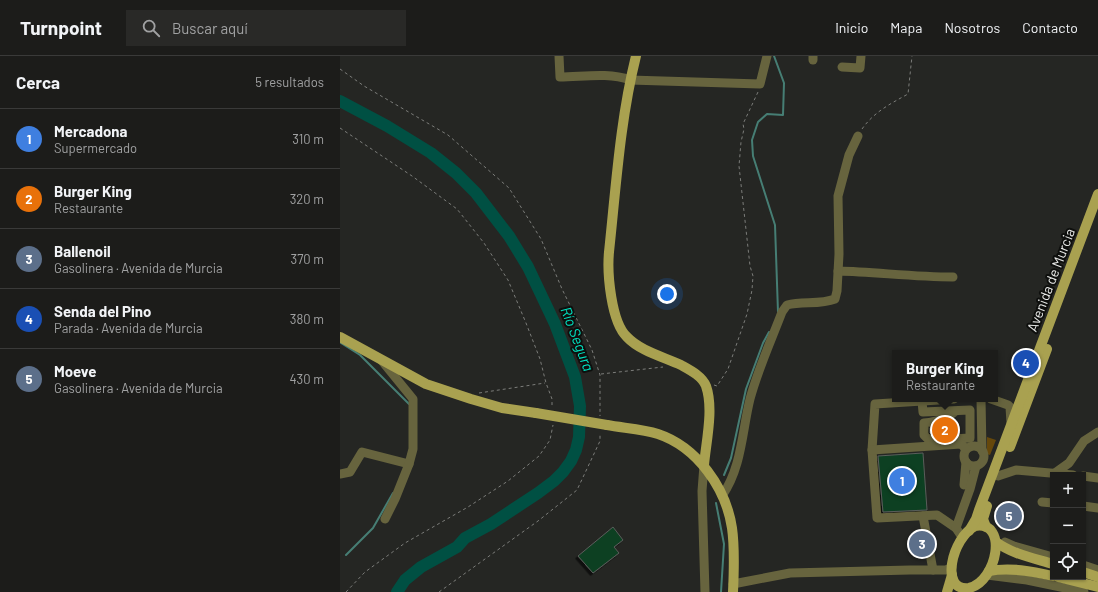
<!DOCTYPE html>
<html lang="es">
<meta charset="utf-8">
<style>
body{margin:0;font-family:Barlow,sans-serif;background:#292927;color:#f1f3f6}
.controls{position:absolute;right:12px;bottom:12px;display:grid;overflow:hidden;border-radius:0px;box-shadow:0 1px 3px #0004}
.controls button{width:36px;height:36px;display:grid;place-items:center;padding:0;border:0;border-bottom:1px solid #3a3a39;background:#1c1c1a;color:#f1f3f6;font:20px sans-serif}
.you{position:absolute;left:327px;top:238px;width:14px;height:14px;margin:-10px;border:3px solid #fff;border-radius:50%;background:#1a73e8;box-shadow:0 0 0 6px #1a73e833}
.badge{display:grid;place-items:center;width:26px;height:26px;border-radius:50%;background:#1a73e8;color:#fff;font-size:13px;font-weight:700}
.pin{position:absolute;translate:-50% -50%;border:2px solid #fff;box-shadow:0 1px 4px #0006}
.popup{position:absolute;left:552px;top:294px;width:106px;height:52px;box-sizing:border-box;display:grid;place-content:center;border-radius:0px;background:#1c1c1a;filter:drop-shadow(0 1px 3px #0005);font-size:13px;white-space:nowrap;color:#a0a1a2}
.popup b{font-size:15px;color:#f1f3f6}
.popup::after{content:'';position:absolute;left:50%;top:100%;margin-left:-8px;border:8px solid transparent;border-top-color:#1c1c1a}
.list{margin:0;padding:0;list-style:none}
h2{display:flex;justify-content:space-between;align-items:center;height:52px;margin:0;padding:0 16px;font-size:17px}
h2 small{font-size:13px;font-weight:400;color:#a0a1a2}
.list li{display:grid;grid-template-columns:26px 1fr auto;gap:12px;align-items:center;box-sizing:border-box;height:60px;padding:0 16px;border-top:1px solid #3a3a39}
.list b{display:block;font-size:15px;white-space:nowrap}
.list p{margin:0;font-size:13px;white-space:nowrap;color:#a0a1a2}
.list em{font-size:13px;font-style:normal;color:#a0a1a2}
.icon{flex:none;width:22px;height:22px;fill:none;stroke:currentColor;stroke-width:2;stroke-linecap:round;stroke-linejoin:round}
.map{position:relative;flex:none;width:758px;height:536px;overflow:hidden}
header{display:flex;align-items:center;gap:24px;box-sizing:border-box;height:56px;padding:0 20px;background:#1c1c1a;border-bottom:1px solid #3a3a39}
header strong{font-size:19px}
nav{display:flex;gap:22px;margin-inline-start:auto;font-size:14px}
.search{width:280px;height:36px;background:#292927;display:flex;align-items:center;gap:10px;box-sizing:border-box;padding:0 14px;border-radius:0px;color:#a0a1a2;font-size:15px}
main{display:flex}
aside{flex:1;background:#1c1c1a}
.map>svg:first-child{display:block}
.green{fill:#66480b}
.lines{fill:none;stroke-linecap:round;stroke-linejoin:round}
.stream{stroke:#467e74;stroke-width:2}
.river{stroke:#005043;stroke-width:12}
.building{fill:#0f3f22;stroke:#5a5e5b;filter:url(#shadow)}
.path{stroke:#7c7d7a;stroke-width:1;stroke-dasharray:3 3;stroke-linecap:butt}
.minor{stroke:#67643e;stroke-width:9}
.major{stroke:#a9a150;stroke-width:10}
.major-bridge{stroke:#a9a150;stroke-width:10}
.labels{text-anchor:middle;stroke-width:4;stroke-linejoin:round;paint-order:stroke}
.street-label{font-size:14px;fill:#e9eae8;stroke:#0e0f0d}
.water-label{font-size:15px;font-style:italic;fill:#01e3c2;stroke:#0e0f0d}
</style>
<header>
<strong>Turnpoint</strong>
<div class="search"><svg class="icon" aria-label="search" viewBox="0 0 24 24"><circle cx="10" cy="10" r="6"/><path d="M15 15l6 6"/></svg>Buscar aquí</div>
<nav><a>Inicio</a><a>Mapa</a><a>Nosotros</a><a>Contacto</a></nav>
</header>
<main>
<aside>
<h2>Cerca<small>5 resultados</small></h2>
<ul class="list">
<li><span class="badge" style="background:#3f7fe0">1</span><div><b>Mercadona</b><p>Supermercado</p></div><em>310 m</em></li>
<li><span class="badge" style="background:#e8710a">2</span><div><b>Burger King</b><p>Restaurante</p></div><em>320 m</em></li>
<li><span class="badge" style="background:#5c6f8a">3</span><div><b>Ballenoil</b><p>Gasolinera · Avenida de Murcia</p></div><em>370 m</em></li>
<li><span class="badge" style="background:#1a4fb4">4</span><div><b>Senda del Pino</b><p>Parada · Avenida de Murcia</p></div><em>380 m</em></li>
<li><span class="badge" style="background:#5c6f8a">5</span><div><b>Moeve</b><p>Gasolinera · Avenida de Murcia</p></div><em>430 m</em></li>
</ul>
</aside>
<div class="map">
<svg width="758" height="536" viewBox="0 0 758 536">
<defs>
<filter id="shadow"><feDropShadow dx="-2.5" dy="2.5" stdDeviation="0" flood-color="#0009"/></filter>
</defs>
<rect width="100%" height="100%" fill="#252623"/>
<path class="green" d="M647,381l9,3 -6,15 -3,-1z"/>
<g class="lines">
<g class="stream">
<path d="M434,0l10,27 -1,32 -16,-1 -9,8 -6,18 1,16 22,69 3,87"/>
<path d="M1,287l19,12 49,49"/>
<path d="M384,419l7,-17 15,-69 17,-46 6,-11"/>
<path d="M376,447l8,41 -3,48"/>
<path d="M6,499l27,-27 20,-35"/>
</g>
<path class="river" d="M0,45l47,25 44,27 25,20 20,20 33,43 19,31 27,57 20,53 5,29 -1,31 -3,13 -5,11 -8,11 -9,9 -16,12 -47,31 -26,14 -8,9 -36,20 -16,13 -8,12"/>
</g>
<g class="building">
<path d="M618,367l1,10 -25,1 -4,-1v-5l17,-4z"/>
<path d="M583,397l4,57 -44,2 -5,-56z"/>
<path d="M273,471l10,13 -9,7 5,6 -26,20 -15,-17z"/>
</g>
<g class="lines">
<g class="path">
<path d="M0,13l24,17 84,49 61,53 32,51 21,50 30,61 8,25v41"/>
<path d="M0,72l72,48 45,33 27,34 24,37 18,43 14,36 6,24 6,16v9"/>
<path d="M522,73c12,-17 28,-25 46,-35l4,-38"/>
<path d="M261,318l62,-7"/>
<path d="M374,329l3,1 11,-17 19,-55 5,-24 1,-14 -3,-10 -11,-100 2,-24 3,-13 -1,-5 15,-32"/>
<path d="M139,337l66,-10"/>
<path d="M6,536l19,-20 40,-29 63,-36 40,-26 31,-25 11,-16 3,-15"/>
<path d="M99,536l99,-71 39,-31 23,-49v-8"/>
</g>
<g class="minor">
<path d="M219,0l1,21c22,0 48,-5 70,3l130,4 7,-28"/>
<path d="M473,4v-4"/>
<path d="M502,11l18,1 1,-12"/>
<path d="M498,215c38,1 76,6 115,6"/>
<path d="M614,343l-79,5 -3,46 5,68 60,-3 19,13 6,9"/>
<path d="M641,343l1,52"/>
<path d="M651,343l17,6 2,2 1,16"/>
<path d="M582,345l1,11 47,-2v28l-36,2 -6,-1 -4,-4v-12c15,-2 20,-3 32,-12"/>
<circle cx="634" cy="400" r="10"/>
<path d="M532,394l89,-6 5,5"/>
<path d="M364,409l-2,26 3,101"/>
<path d="M715,417l14,-10 15,-22 14,-9"/>
<path d="M0,418l10,-2 12,-20 47,12 4,-15v-50l-31,-38"/>
<path d="M658,420l18,-6 57,5"/>
<path d="M743,420l15,2"/>
<path d="M624,429l2,-23"/>
<path d="M382,440c20,-29 20,-65 28,-97 8,-30 21,-58 32,-87l5,-7c16,-4 33,0 48,-6l2,-8 2,-37 -1,-58 11,-41 9,-19"/>
<path d="M702,446l11,1"/>
<path d="M743,450l15,2"/>
<path d="M583,460l10,54"/>
<path d="M45,463l10,-20 14,-35"/>
<path d="M616,472l14,-39 6,-23"/>
<path d="M665,486l9,4 39,11"/>
<path d="M743,509l15,5"/>
<path d="M647,519l40,5 57,12"/>
<path d="M393,528l57,-11 120,-3h36l6,-3"/>
</g>
<g class="major">
<path d="M296,0c-16,64 -20,131 -27,196 -2,21 2,70 18,85 13,14 37,20 54,28 9,5 21,11 25,21 8,23 0,56 -2,79"/>
<path d="M0,281l86,47 45,15 31,9 34,5"/>
<path d="M267,369c16,3 36,4 51,9 39,13 68,54 74,94 3,21 2,43 1,64"/>
<path d="M670,391l37,-98"/>
<path d="M635,470c34,-6 22,56 -6,62 -30,4 -17,-50 6,-62z"/>
<path d="M646,471l-3,-8 4,-13"/>
<path d="M629,475l7,-12 3,-9 119,-316"/>
<path d="M656,486c16,12 37,16 57,22"/>
<path d="M649,515c21,-4 43,0 64,5"/>
<path d="M743,516l15,5"/>
<path d="M718,521l40,10"/>
<path d="M607,536l5,-17"/>
</g>
<path class="major-bridge" d="M196,357l71,12"/>
</g>
<g class="labels">
<g class="street-label">
<text transform="translate(711 224) rotate(-69)" y="5">Avenida de Murcia</text>
</g>
<g class="water-label">
<text transform="translate(237 283) rotate(69)" y="5">Río Segura</text>
</g>
</g>
</svg>
<div class="controls">
<button>+</button>
<button>−</button>
<button><svg class="icon" aria-label="locate" viewBox="0 0 24 24"><circle cx="12" cy="12" r="6"/><path d="M12 2v4M12 18v4M2 12h4M18 12h4"/></svg></button>
</div>
<div class="you"></div>
<div class="pin badge" style="left:562px;top:425px;background:#3f7fe0">1</div>
<div class="pin badge" style="left:605px;top:374px;background:#e8710a">2</div>
<div class="popup"><b>Burger King</b>Restaurante</div>
<div class="pin badge" style="left:582px;top:488px;background:#5c6f8a">3</div>
<div class="pin badge" style="left:686px;top:307px;background:#1a4fb4">4</div>
<div class="pin badge" style="left:669px;top:460px;background:#5c6f8a">5</div>
</div>
</main>
